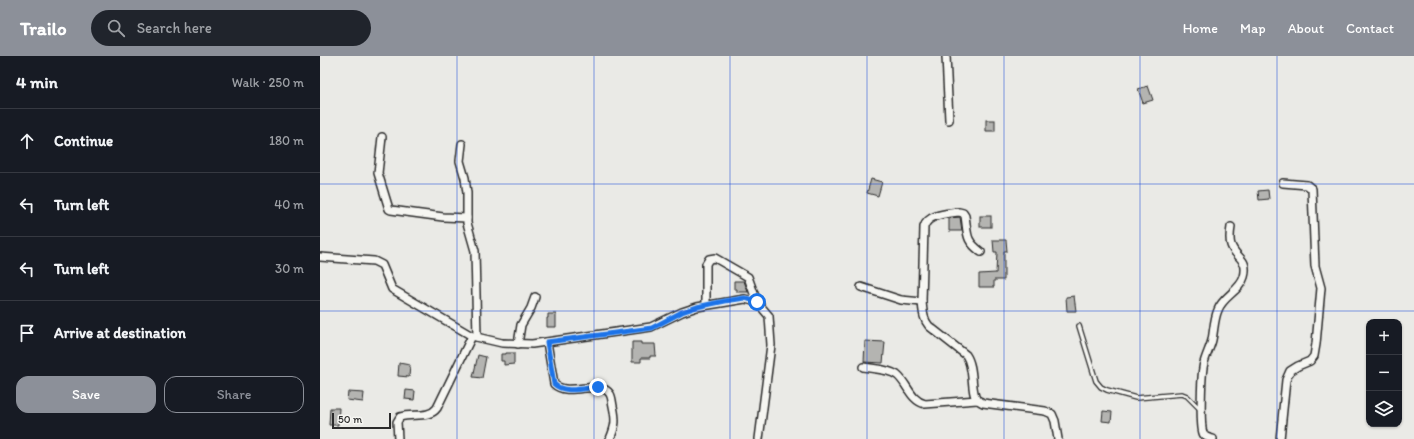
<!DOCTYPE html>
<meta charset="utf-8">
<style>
body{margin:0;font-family:Itim,sans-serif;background:#20242c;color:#f1f3f6}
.controls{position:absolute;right:12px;bottom:12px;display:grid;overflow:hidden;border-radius:8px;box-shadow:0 1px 3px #0004}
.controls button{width:36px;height:36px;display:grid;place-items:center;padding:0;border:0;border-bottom:1px solid #363941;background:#171b24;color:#f1f3f6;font:20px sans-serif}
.scale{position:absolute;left:12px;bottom:10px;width:59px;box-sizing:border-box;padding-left:4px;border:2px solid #2b2b2b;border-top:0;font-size:11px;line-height:14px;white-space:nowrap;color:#2b2b2b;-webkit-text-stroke:3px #f6f6f2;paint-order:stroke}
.stop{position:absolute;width:12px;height:12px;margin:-9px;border:3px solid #1a73e8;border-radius:50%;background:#fff}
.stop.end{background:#1a73e8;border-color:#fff;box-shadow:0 1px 4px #0008}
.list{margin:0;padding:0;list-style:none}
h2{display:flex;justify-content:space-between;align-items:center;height:52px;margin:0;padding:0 16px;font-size:17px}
h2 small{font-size:13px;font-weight:400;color:#9ea1a6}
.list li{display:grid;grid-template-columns:26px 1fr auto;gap:12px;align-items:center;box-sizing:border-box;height:64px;padding:0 16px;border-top:1px solid #363941}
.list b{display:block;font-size:15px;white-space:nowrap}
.list em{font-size:13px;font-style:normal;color:#9ea1a6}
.actions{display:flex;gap:8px;padding:12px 16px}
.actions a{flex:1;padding:9px 0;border:1px solid #8c9099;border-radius:12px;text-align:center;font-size:14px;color:#8c9099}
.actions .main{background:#8c9099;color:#fff}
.icon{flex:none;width:22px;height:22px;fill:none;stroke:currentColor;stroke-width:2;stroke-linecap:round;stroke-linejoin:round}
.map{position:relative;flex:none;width:1094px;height:383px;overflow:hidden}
header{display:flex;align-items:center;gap:24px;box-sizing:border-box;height:56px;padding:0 20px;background:#8c9099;color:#fff}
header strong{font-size:19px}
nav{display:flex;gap:22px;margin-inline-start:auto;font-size:14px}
.search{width:280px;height:36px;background:#20242c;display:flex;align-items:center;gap:10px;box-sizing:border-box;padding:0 14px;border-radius:22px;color:#9ea1a6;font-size:15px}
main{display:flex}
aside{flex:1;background:#171b24}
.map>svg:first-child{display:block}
.building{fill:#b4b4b1;stroke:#2b2b2b}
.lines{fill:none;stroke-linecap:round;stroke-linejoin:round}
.service-casing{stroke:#2b2b2b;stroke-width:6}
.minor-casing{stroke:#2b2b2b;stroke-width:10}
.service{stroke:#f6f6f2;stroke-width:3.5}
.minor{stroke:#f6f6f2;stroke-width:7}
.route{stroke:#1a73e8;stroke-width:5}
.grid{fill:none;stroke:#1d4ed8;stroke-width:1;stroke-opacity:0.55}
</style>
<header>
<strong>Trailo</strong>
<div class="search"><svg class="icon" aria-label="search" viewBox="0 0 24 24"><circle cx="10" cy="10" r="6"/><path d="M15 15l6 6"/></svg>Search here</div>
<nav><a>Home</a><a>Map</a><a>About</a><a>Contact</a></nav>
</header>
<main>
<aside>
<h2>4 min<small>Walk · 250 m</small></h2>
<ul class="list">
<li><svg class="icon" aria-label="ahead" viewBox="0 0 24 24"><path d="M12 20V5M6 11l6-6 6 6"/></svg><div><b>Continue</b></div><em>180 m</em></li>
<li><svg class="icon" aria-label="left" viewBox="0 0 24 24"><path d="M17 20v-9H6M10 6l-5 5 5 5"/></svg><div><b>Turn left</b></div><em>40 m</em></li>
<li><svg class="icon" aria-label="left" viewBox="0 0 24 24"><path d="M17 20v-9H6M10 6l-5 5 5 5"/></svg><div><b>Turn left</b></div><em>30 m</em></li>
<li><svg class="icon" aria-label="arrive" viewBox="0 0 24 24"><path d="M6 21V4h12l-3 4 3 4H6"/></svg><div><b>Arrive at destination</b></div></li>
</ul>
<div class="actions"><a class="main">Save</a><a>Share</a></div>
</aside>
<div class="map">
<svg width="1094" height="383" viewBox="0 0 1094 383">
<rect width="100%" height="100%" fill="#eaeae6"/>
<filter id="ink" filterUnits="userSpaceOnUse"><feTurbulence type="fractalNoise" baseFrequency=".025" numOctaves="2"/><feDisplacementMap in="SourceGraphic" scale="8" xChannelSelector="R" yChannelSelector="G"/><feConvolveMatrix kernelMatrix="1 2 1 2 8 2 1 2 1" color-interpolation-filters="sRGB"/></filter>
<g filter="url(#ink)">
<g class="building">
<path d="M828,30l5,14 -10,3 -5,-14z"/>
<rect x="666" y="64" width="9" height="11"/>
<path d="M551,123l11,3 -4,14 -11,-3z"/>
<path d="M948,134l1,9 -10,1 -1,-9z"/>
<rect x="660" y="160" width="11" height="11"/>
<path d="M640,161l2,14h-13v-13z"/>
<path d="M673,184h13l1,11h-3v29h-10v7h-15v-13l17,-1 1,-21h-3z"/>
<path d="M414,225h10l4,11h-11v-3h-3z"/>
<path d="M754,240l2,15h-9l-1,-14z"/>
<path d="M228,258h8v13h-9v-9h1z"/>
<path d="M545,285l20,1 -2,21 -19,-1z"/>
<path d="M312,286h9v2h14l1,12h-6v2h-9v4h-9z"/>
<path d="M186,297h8v11l-10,1v-4h-3v-7h5z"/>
<path d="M158,299l8,2 -4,21 -9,-1z"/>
<path d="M79,307l11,2 -1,12 -11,-1z"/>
<path d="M86,334l9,1 -1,9 -9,-1z"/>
<path d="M28,336l16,1 -1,9 -16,-2z"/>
<path d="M10,352h9l-1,17h-9z"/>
<path d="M783,355l9,1 -1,10 -9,-1z"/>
</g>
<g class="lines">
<g class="service-casing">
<path id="service" d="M759,270l17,55 5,6 6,3 29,8 46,-4 5,2 13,13"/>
</g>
<g class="minor-casing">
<g id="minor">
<path d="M626,0l3,64"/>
<path d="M62,81l-4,36 11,36 2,1 52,7 24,1"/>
<path d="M142,88l-2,17 5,17 2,15v30l8,28 2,86"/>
<path d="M661,196c-16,-12 -13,-17 -16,-36l-2,-3 -4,-1c-13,2 -31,2 -35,15l-2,75c1,9 1,17 7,24l37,29c9,13 4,37 11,45 1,0 6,3 6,3l62,8 7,3 3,7 3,18"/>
<path d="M0,201l54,4 8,4 10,24 80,47 30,7 30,1 119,-17 31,-15 15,-5 48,-8 12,3 12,14 2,29 -12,94"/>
<path d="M541,231l40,13 21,2"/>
<path d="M386,249v-41l3,-5 6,-1 33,19 9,25"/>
<path d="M227,286l7,42c14,14 46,-6 56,10 2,3 2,8 3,12 3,14 3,19 -3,33"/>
<path d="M198,288l3,-19 10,-17 4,-11"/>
<path d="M543,311c11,2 25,2 34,8 11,9 13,25 28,29l52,-4"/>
<path d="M78,383l-1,-17 3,-5c12,-4 29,2 37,-9l35,-72"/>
<path d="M893,383c-4,-1 -9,-2 -10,-6 -3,-9 -2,-60 1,-70 2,-8 6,-15 8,-23 2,-10 2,-21 6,-30 5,-14 22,-19 26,-33 5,-19 -8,-18 -13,-32 -2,-6 -1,-12 0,-18"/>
<path d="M960,383l6,-59 4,-9 8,-5 12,-5 4,-5 2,-12 5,-56 -6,-22 -3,-77 -5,-4 -24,-2"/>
</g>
</g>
<use href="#service" class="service"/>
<use href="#minor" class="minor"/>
</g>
</g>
<g class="lines" filter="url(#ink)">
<path class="route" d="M278,331c-14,1 -34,7 -44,-3l-7,-42 105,-14 30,-16 15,-5 28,-6 20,-3 12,4"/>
</g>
<path class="grid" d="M137,0v383M274,0v383M410,0v383M547,0v383M684,0v383M820,0v383M957,0v383M0,128h1094M0,255h1094"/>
</svg>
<div class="controls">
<button>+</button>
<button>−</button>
<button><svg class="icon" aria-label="layers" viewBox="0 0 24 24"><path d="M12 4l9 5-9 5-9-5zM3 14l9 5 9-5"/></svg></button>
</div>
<div class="scale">50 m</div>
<div class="stop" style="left:437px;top:246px"></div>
<div class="stop end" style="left:278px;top:331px"></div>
</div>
</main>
